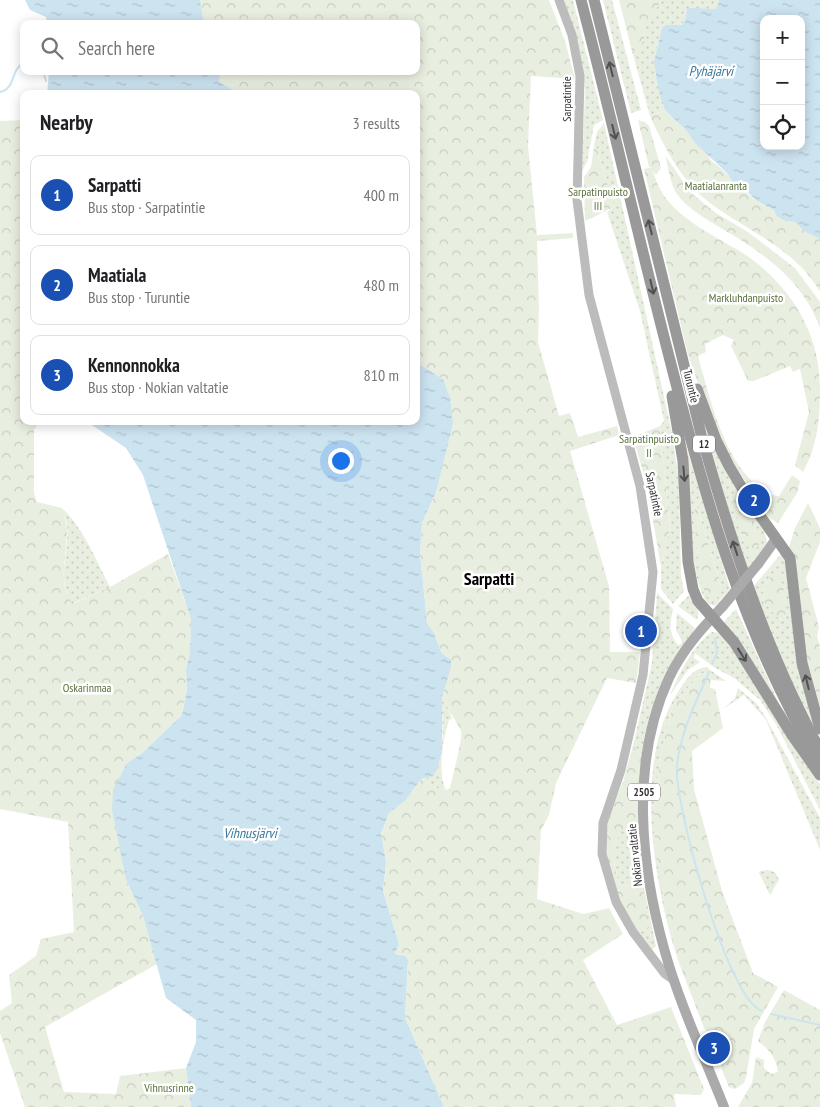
<!DOCTYPE html>
<meta charset="utf-8">
<style>
body{margin:0;font-family:"PT Sans Narrow",sans-serif;background:#f2f2f2;color:#202124}
.controls{position:absolute;right:15px;top:15px;display:grid;overflow:hidden;border-radius:10px;box-shadow:0 2px 12px #0003}
.controls button{width:45px;height:45px;display:grid;place-items:center;padding:0;border:0;border-bottom:1px solid #e0e0e0;background:#fff;color:#202124;font:25px sans-serif}
.you{position:absolute;left:340px;top:460px;width:18px;height:18px;margin:-12px;border:4px solid #fff;border-radius:50%;background:#1a73e8;box-shadow:0 0 0 8px #1a73e833}
.badge{display:grid;place-items:center;width:32px;height:32px;border-radius:50%;background:#1a73e8;color:#fff;font-size:16px;font-weight:700}
.pin{position:absolute;translate:-50% -50%;border:2px solid #fff;box-shadow:0 1px 5px #0006}
.list{margin:0;padding:0;list-style:none}
h2{display:flex;justify-content:space-between;align-items:center;height:65px;margin:0;padding:0 20px;font-size:21px}
h2 small{font-size:16px;font-weight:400;color:#757577}
.list li{display:grid;grid-template-columns:32px 1fr auto;gap:15px;align-items:center;box-sizing:border-box;height:80px;margin:0 10px 10px;padding:0 10px;border:1px solid #e0e0e0;border-radius:10px}
.list b{display:block;font-size:19px;white-space:nowrap}
.list p{margin:0;font-size:16px;white-space:nowrap;color:#757577}
.list em{font-size:16px;font-style:normal;color:#757577}
.icon{flex:none;width:28px;height:28px;fill:none;stroke:currentColor;stroke-width:2;stroke-linecap:round;stroke-linejoin:round}
.map{position:relative;flex:none;width:820px;height:1107px;overflow:hidden}
.search{position:absolute;background:#fff;box-shadow:0 2px 12px #0003;left:20px;top:20px;width:400px;height:55px;display:flex;align-items:center;gap:12px;box-sizing:border-box;padding:0 18px;border-radius:10px;color:#757577;font-size:19px}
.panel{position:absolute;background:#fff;box-shadow:0 2px 12px #0003;left:20px;top:90px;width:400px;height:335px;border-radius:10px}
.map>svg:first-child{display:block}
.grass{fill:url(#grass-dots);fill-rule:evenodd}
.forest{fill:url(#forest-crowns)}
.water{fill:url(#water-ripples);fill-rule:evenodd}
.lines{fill:none;stroke-linecap:round;stroke-linejoin:round}
.stream{stroke:#cce3f0;stroke-width:2}
.secondary{stroke:#bcbcbc;stroke-width:9}
.primary{stroke:#aaa;stroke-width:10}
.highway{stroke:#999;stroke-width:11}
.primary-bridge{stroke:#aaa;stroke-width:10}
.oneway{stroke:#515151}
.labels{text-anchor:middle;stroke-width:5;stroke-linejoin:round;paint-order:stroke}
.shield{fill:#fff;stroke:#707070;stroke-width:1}
.shield-label{font-size:11px;font-weight:bold;fill:#323232}
.street-label{font-size:12px;fill:#323232;stroke:#fff}
.park-label{font-size:12px;fill:#57723b;stroke:#fff}
.water-label{font-size:14px;font-style:italic;fill:#39799c;stroke:#fff}
.district-label{font-size:18px;font-weight:bold;fill:#000;stroke:#fff}
</style>
<div class="map">
<svg width="820" height="1107" viewBox="0 0 820 1107">
<defs>
<pattern id="grass-dots" width="8" height="8" patternUnits="userSpaceOnUse" patternTransform="scale(1.25)"><rect width="8" height="8" fill="#e9efe0"/><path d="M2 2h.1M6 6h.1" fill="none" stroke="#c8cdc1" stroke-width="1.8" stroke-linecap="round"/></pattern>
<pattern id="forest-crowns" width="20" height="18" patternUnits="userSpaceOnUse" patternTransform="scale(1.25)"><rect width="20" height="18" fill="#e9efe0"/><path d="M2 6a3 3 0 1 1 6 0M12 15a3 3 0 1 1 6 0" fill="none" stroke="#c8cdc1"/></pattern>
<pattern id="water-ripples" width="26" height="14" patternUnits="userSpaceOnUse" patternTransform="scale(1.25)"><rect width="26" height="14" fill="#cce3f0"/><path d="M2 4q2-2 4 0t4 0M15 11q2-2 4 0t4 0" fill="none" stroke="#b0c3ce"/></pattern>
</defs>
<rect width="100%" height="100%" fill="#fff"/>
<g class="grass">
<path d="M562,0h11l30,120 -9,5 -7,37 -5,9 3,-81 -4,-30z"/>
<path d="M603,0h9l29,110 -10,3z"/>
<path d="M662,0h57l-2,9h-30l-2,12 -5,4h-14c-17,27 -8,56 -1,85l-15,6 -18,-65h5l8,-17v-10z"/>
<path d="M604,123l68,310 7,48 2,96 3,14 -11,13 -12,-15v-22l9,-40 -10,-101 4,-5 -24,-110 -33,-99 7,-5 -17,-59 -3,-2 3,-14z"/>
<path d="M681,429l49,160 -15,17 -7,-2c-22,-30 -23,-134 -27,-175zM694,503h2l26,87 -25,-59z"/>
<path d="M706,430l59,103 2,10 -21,29z"/>
<path d="M62,508c22,21 34,52 48,79l-38,17c-20,-33 6,-64 -10,-96z"/>
<path d="M781,554l6,9 31,173 -30,-58 -36,-90zM775,572l10,45 -4,3 -18,-19 1,-16z"/>
<path d="M657,593l16,16c-3,14 -5,24 5,36l5,-2 -7,-13 1,-17 18,15 -14,21 -32,74 -7,33 -9,-10 19,-83z"/>
<path d="M689,595c6,8 12,14 8,25l-19,-14z"/>
<path d="M736,609l57,125 -70,-111z"/>
<path d="M712,632l8,1 4,3 61,98 35,50v26l-44,-86 -16,-24 -26,-22 -19,-10 -20,-15 -1,5 6,4 -12,8 -18,25c10,-22 22,-49 42,-63z"/>
<path d="M706,667l20,14 -15,-1v-5l-10,-2 -28,32 -10,40 -9,54 15,130 10,34c-25,-75 -47,-201 -1,-271 7,-11 14,-23 28,-25z"/>
<path d="M738,688l19,16 9,14 54,100v32l-54,-130 -22,-25 -21,14 12,-11z"/>
<path d="M443,691l9,28 -3,1c-6,18 -12,53 -3,70l-12,-3 -13,-8 9,-2c20,-23 9,-58 13,-86z"/>
<path d="M622,829l7,5 4,17 4,2 2,-3 5,38 12,58 -5,5 -22,-30 1,-34 -10,-2c-7,-20 -10,-37 2,-56z"/>
<path d="M768,870l7,2 4,8 -9,15 -11,-22 1,-2z"/>
</g>
<g class="forest">
<path d="M200,0h349l16,41 10,38 -44,-3 -3,70 9,89 36,-2v5l-36,3 2,67 -1,34 21,74 11,-3 8,24 39,-11 2,9 -49,16 39,135 1,66h30l-4,31 -29,-5 -51,105 -7,32 -8,15 -4,69 46,15 26,-6 14,26 -40,26 34,65 54,-18 33,82 -3,6 -27,-1 2,13h-232l-39,-89 3,-53 -6,-10 -7,-1 4,-10 -16,-53 3,-29 -5,-27 8,-22 16,-12 16,-22 13,8 12,3 4,-2c2,-10 13,-49 11,-57 -4,-11 -19,-26 -18,-41 2,-15 10,-17 5,-33l-7,-5 -7,-19 -7,-10 -7,-69 2,-31 14,-31 7,-113 -27,-17v-268h-182l-2,-5 -13,-7 2,-11h195v-47h-212z"/>
<path d="M619,0h43l-16,24 -2,16 -7,11h-5z"/>
<path d="M665,110c15,13 35,34 46,50 1,2 5,4 6,5 15,12 27,28 43,38 4,3 10,4 14,7l2,6 9,5 10,1 6,6 19,11v53c-26,-46 -77,-62 -115,-93 -25,-21 -42,-54 -55,-83z"/>
<path d="M24,120v301h15l-5,9v63l3,9 25,6c15,31 -11,67 11,96l37,-17 58,-33 23,65 -1,33 -4,17 1,21 -5,25 -41,39 -14,9 -1,117 17,36 14,48 -112,63 19,65 52,2 4,-18 66,-8 5,39h-166l-25,-74v-22l12,-8 -3,-28 27,-19 5,-17 33,-7 -6,-110 -68,-13v-688z"/>
<path d="M638,120l7,2 4,4 12,42 -5,7 -4,-5c3,5 4,12 7,17 14,29 53,48 79,63 49,30 82,80 82,138 0,30 -2,57 -17,84l-8,-7 14,-53 -9,-43 -7,3 -3,-6 -36,15h-6l-17,-35 3,-6 -11,-5 -18,9 1,8 -8,4c10,36 22,86 45,115 6,8 14,15 21,23l15,2 13,-21 8,6 -3,12 -19,30 -9,-5 -51,-79 -30,-84 -44,-186 8,-2h-3z"/>
<path d="M594,146l3,2 17,59 -29,14 -1,-44 7,-10z"/>
<path d="M665,155l25,37 26,21 32,19 47,36 25,34v26c-14,-41 -48,-69 -84,-91 -18,-11 -50,-27 -61,-46 -5,-10 -7,-25 -10,-36z"/>
<path d="M660,426l10,101 -9,40 -14,-82 -14,-48z"/>
<path d="M735,498l4,1 22,41 -9,17 -20,-54z"/>
<path d="M694,503h2l26,87 -6,9 -5,1c-16,-12 -15,-76 -17,-97z"/>
<path d="M808,503l12,25v14l-14,36 13,49 -2,9 3,11v76l-7,-20 -24,-156 6,-19z"/>
<path d="M775,572l3,1c7,12 9,33 6,47l-7,-3 -14,-16 1,-16z"/>
<path d="M701,673l10,2 -1,13 5,1 8,39 -31,23 2,38 28,102 31,82 25,14 -24,42 -8,48 -2,6 -9,6 -6,-2 -7,-17 -6,-27 -12,-15 -25,-65 -10,-34 -14,-78 -1,-52 9,-54 10,-40z"/>
<path d="M633,746l9,10 -4,62 1,32 -2,3 -4,-2 -4,-17 -7,-4c-12,18 -9,36 -2,55l10,2 7,-5 5,5 7,39 -3,3 -8,1 -9,-9 -10,-20 -14,-46 3,-37 15,-36z"/>
<path d="M784,990l36,20v97h-82l14,-24 4,-26 8,3v8l7,6 7,-2c-2,-15 -9,-22 -20,-31l7,-19z"/>
</g>
<g class="water">
<path d="M25,0h175l4,24h-157l-1,-7 -16,-7z"/>
<path d="M719,0h101v239l-16,-8 -9,-9 -10,-1 -9,-5 -2,-6 -17,-9 -20,-19h-4l-6,-9 -31,-29 -11,-15 -20,-19 -6,-18 -5,-30 8,-34 4,-3h15l4,-4 2,-13 30,1zM764,19h37v127h-37z"/>
<path d="M49,71h172l-2,11 13,7 2,5h-187z"/>
<path d="M416,362l27,17 7,19 3,25 -17,69 -14,31 -2,31 7,69 7,10 7,19 10,8v7l-9,30v52l-4,19 -5,8 -12,3 -16,22 -16,12 -8,21 5,28 -3,29 16,53 -4,10 10,2 3,4 -3,58 39,89h-253l-5,-39 10,-26v-22l-30,-22 -23,-82 -17,-36 -14,-70 1,-20 14,-27 14,-9 41,-39 5,-25 -1,-21 4,-17 1,-33 -48,-144 -17,-27 -40,-27h330z"/>
</g>
<g class="lines">
<g class="stream">
<path d="M43,71l3,10"/>
<path d="M0,92c16,-3 10,-23 24,-29"/>
<path d="M712,664l5,-11 -2,-15"/>
<path d="M709,672c-13,30 -28,59 -32,93 -4,36 51,236 85,246"/>
<path d="M771,1014l49,11"/>
</g>
<path class="secondary" d="M559,0l13,35 8,41 -3,124 12,95 51,191 13,86 -10,103 -22,95 -18,53 -1,31 14,48 17,30 32,42 9,6"/>
<g class="primary">
<path d="M758,564l18,-25"/>
<path d="M723,606c-20,21 -41,44 -54,72 -39,85 -29,186 -4,274 15,53 39,104 59,155"/>
</g>
<g class="highway">
<path d="M581,0c32,122 59,246 91,368 35,138 74,273 148,396"/>
<path d="M594,0l108,438c30,106 64,213 117,310"/>
<path d="M697,389l19,51 13,26 22,37 39,55 12,105 18,66"/>
<path d="M672,396l11,65 5,101 5,27 5,12 36,41 58,93 28,40"/>
</g>
<path class="primary-bridge" d="M723,606l35,-42"/>
</g>
<defs><path id="oneway-shaft" d="M-6 0H5M1.5-3L5.5 0L1.5 3" fill="none" stroke-width="1.6" stroke-linecap="round" stroke-linejoin="round" transform="scale(1.25)"/></defs>
<g class="oneway">
<use href="#oneway-shaft" transform="translate(611 69) rotate(-104)"/>
<use href="#oneway-shaft" transform="translate(614 132) rotate(76)"/>
<use href="#oneway-shaft" transform="translate(650 227) rotate(-104)"/>
<use href="#oneway-shaft" transform="translate(652 287) rotate(77)"/>
<use href="#oneway-shaft" transform="translate(684 474) rotate(85)"/>
<use href="#oneway-shaft" transform="translate(735 548) rotate(-108)"/>
<use href="#oneway-shaft" transform="translate(742 655) rotate(58)"/>
<use href="#oneway-shaft" transform="translate(807 682) rotate(-104)"/>
</g>
<g class="labels">
<g class="shield">
<rect x="693" y="435.5" width="22" height="17" rx="4"/>
<rect x="628" y="783.5" width="32" height="17" rx="4"/>
</g>
<g class="shield-label">
<text x="704" y="448">12</text>
<text x="644" y="796">2505</text>
</g>
<g class="street-label">
<text transform="translate(567 99) rotate(-90)" y="4">Sarpatintie</text>
<text transform="translate(691 386) rotate(76)" y="4">Turuntie</text>
<text transform="translate(654 494) rotate(78)" y="4">Sarpatintie</text>
<text transform="translate(635 855) rotate(-96)" y="4">Nokian valtatie</text>
</g>
<g class="park-label">
<text x="716" y="190">Maatialanranta</text>
<text x="598" y="196">Sarpatinpuisto<tspan x="598" dy="14">III</tspan></text>
<text x="746" y="302">Markluhdanpuisto</text>
<text x="649" y="443">Sarpatinpuisto<tspan x="649" dy="14">II</tspan></text>
<text x="87" y="692">Oskarinmaa</text>
<text x="169" y="1092">Vihnusrinne</text>
</g>
<g class="water-label">
<text x="711" y="76">Pyhäjärvi</text>
<text x="250" y="838">Vihnusjärvi</text>
</g>
<g class="district-label">
<text x="489" y="585">Sarpatti</text>
</g>
</g>
</svg>
<div class="controls">
<button>+</button>
<button>−</button>
<button><svg class="icon" aria-label="locate" viewBox="0 0 24 24"><circle cx="12" cy="12" r="6"/><path d="M12 2v4M12 18v4M2 12h4M18 12h4"/></svg></button>
</div>
<div class="you"></div>
<div class="pin badge" style="left:641px;top:631px;background:#1a4fb4">1</div>
<div class="pin badge" style="left:754px;top:500px;background:#1a4fb4">2</div>
<div class="pin badge" style="left:714px;top:1048px;background:#1a4fb4">3</div>
<div class="search"><svg class="icon" aria-label="search" viewBox="0 0 24 24"><circle cx="10" cy="10" r="6"/><path d="M15 15l6 6"/></svg>Search here</div>
<section class="panel">
<h2>Nearby<small>3 results</small></h2>
<ul class="list">
<li><span class="badge" style="background:#1a4fb4">1</span><div><b>Sarpatti</b><p>Bus stop · Sarpatintie</p></div><em>400 m</em></li>
<li><span class="badge" style="background:#1a4fb4">2</span><div><b>Maatiala</b><p>Bus stop · Turuntie</p></div><em>480 m</em></li>
<li><span class="badge" style="background:#1a4fb4">3</span><div><b>Kennonnokka</b><p>Bus stop · Nokian valtatie</p></div><em>810 m</em></li>
</ul>
</section>
</div>
